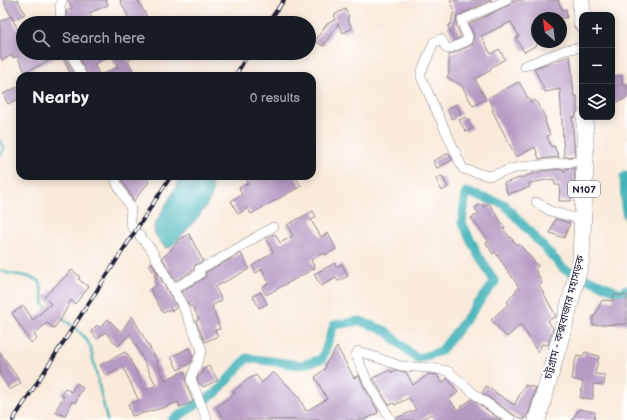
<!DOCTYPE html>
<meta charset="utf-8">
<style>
body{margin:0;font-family:"Balsamiq Sans","Noto Sans Bengali",sans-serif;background:#242831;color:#f1f3f6}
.controls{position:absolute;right:12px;top:12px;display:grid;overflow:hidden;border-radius:8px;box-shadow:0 2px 10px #0003}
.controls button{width:36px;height:36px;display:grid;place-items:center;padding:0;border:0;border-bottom:1px solid #363941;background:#171b24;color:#f1f3f6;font:20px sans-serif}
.compass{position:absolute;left:531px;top:12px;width:36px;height:36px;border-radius:50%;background:#171b24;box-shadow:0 2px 10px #0003;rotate:332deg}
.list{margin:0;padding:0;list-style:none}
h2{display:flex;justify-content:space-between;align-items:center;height:52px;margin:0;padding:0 16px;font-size:17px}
h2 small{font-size:13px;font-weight:400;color:#9ea1a6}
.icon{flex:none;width:22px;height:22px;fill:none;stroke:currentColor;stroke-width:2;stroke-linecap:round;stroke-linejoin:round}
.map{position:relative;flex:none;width:627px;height:420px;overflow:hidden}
.search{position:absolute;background:#171b24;box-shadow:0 2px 10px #0003;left:16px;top:16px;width:300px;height:44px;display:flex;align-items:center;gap:10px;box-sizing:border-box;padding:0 14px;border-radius:22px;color:#9ea1a6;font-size:15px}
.panel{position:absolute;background:#171b24;box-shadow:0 2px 10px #0003;left:16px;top:72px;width:300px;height:108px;border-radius:12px}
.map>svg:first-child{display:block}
.water{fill:#42b2b9;stroke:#326a7a}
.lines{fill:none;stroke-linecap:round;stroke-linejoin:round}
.stream{stroke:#42b2b9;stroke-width:2.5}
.canal{stroke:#42b2b9;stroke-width:9}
.building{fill:#b69ac3}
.street-casing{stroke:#8e868a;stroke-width:10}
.highway-casing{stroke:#8e868a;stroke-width:18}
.street{stroke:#fff;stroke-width:9}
.highway{stroke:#fff;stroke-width:17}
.rail-casing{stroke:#22223b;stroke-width:4}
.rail{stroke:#fff;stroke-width:2.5;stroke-dasharray:8;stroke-linecap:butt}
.labels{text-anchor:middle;stroke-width:3.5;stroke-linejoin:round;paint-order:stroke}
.shield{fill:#fff;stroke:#646476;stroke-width:1}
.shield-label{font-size:10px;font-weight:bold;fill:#22223b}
.street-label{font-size:11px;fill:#22223b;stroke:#fff}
</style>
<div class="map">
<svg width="627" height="420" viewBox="0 0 627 420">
<rect width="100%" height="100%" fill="#fff"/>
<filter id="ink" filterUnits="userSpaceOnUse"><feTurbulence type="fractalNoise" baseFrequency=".025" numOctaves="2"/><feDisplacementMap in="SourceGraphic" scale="8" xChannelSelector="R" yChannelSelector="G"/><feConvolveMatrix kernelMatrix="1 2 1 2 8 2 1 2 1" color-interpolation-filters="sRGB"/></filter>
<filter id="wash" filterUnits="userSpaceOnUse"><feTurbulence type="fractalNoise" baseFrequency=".012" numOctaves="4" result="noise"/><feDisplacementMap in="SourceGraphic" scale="16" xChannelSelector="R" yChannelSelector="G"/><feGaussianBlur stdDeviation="0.9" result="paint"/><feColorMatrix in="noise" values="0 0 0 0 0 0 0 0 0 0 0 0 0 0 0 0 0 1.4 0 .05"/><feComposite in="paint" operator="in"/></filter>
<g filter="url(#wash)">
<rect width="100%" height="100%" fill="#f9eada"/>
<path class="water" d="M182,176h25c4,6 6,11 5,18 -3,14 -31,42 -41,53l-6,1 -10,-14 -1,-8z"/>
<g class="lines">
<g class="stream">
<path d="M0,141l4,7 -4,7"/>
<path d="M0,270c12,7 29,3 40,12l4,23 6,4"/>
<path d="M59,316c12,9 24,16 31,30l17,74"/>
</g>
<g class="canal">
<path d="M627,175l-3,2 1,30 2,9"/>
<path d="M172,420l44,-27 31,-35 54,7 21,-6 12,-34 26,-4 26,10 31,28 24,-8 54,-69 -17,-28 -16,-31 4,-31 38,12 60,65 57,24 6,-4"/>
</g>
</g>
<g id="blocks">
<g class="building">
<path d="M3,0h15l7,14 -12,6z"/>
<path d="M68,0h38l2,5 -19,8 3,5 -11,5h-14l-1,-12 6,-3z"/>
<path d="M120,0h18l12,23h-19z"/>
<path d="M450,0h42l-35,16 -1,9 5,12 -7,3 -6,-14 3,-2 3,-15z"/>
<path d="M513,0h45l4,10 4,-1 1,9h-30v27l-13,7 -8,-14 3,-2 -8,-14 -30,14 10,18 8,-5 6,10 -15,9 1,2 -16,9 11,20 -13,7 -11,-20 -15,-9 2,-4v-18l23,-10 2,-10 -5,-11 40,-19z"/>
<path d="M345,9l4,7 -2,2 5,10 -9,5 -5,-9 -15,22 -8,-5 12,-17 9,-5 -2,-4z"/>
<path d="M11,16l12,24v13h41l11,23h-3l-10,-21 -37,17 -8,-16 -4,2 -1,-3 -10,5 -2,-5v-33z"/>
<path d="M77,53h51l3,6 -3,2 8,15h-37l19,-9 -7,-12 -17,9 5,10 -4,2h-7z"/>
<path d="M570,56l4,40h3v15l-2,6h-3l3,39 -11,1 -4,-68 -15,3 -11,-24z"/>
<path d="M612,76h10v9h5v13l-15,6z"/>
<path d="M519,82l12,21 4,-3 7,11 4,9 -1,1 5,14 -3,1 4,11 3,-1 5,11 -20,2 -4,-12 -19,10 -24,-47 2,-1 -6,-11z"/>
<path d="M20,86v12l-12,6 -5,-10z"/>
<path d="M456,104l5,10 -9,5 -5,-9z"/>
<path d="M466,117l6,11 -6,4 -7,-12z"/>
<path d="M449,153l3,7 -15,8 -4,-7z"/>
<path d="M575,168l-1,16 -2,1 -1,16h-12l1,-16h-5l-1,-6 -25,4 1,4 -22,7 -4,-11 38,-12 21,-2 2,4v-4z"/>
<path d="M121,176h25l3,6 -15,19 -11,-19z"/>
<path d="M245,176h50l6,10 -50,28 -3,-6 -10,6 -7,-13 11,-6 -3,-7 9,-5z"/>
<path d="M442,176l6,11 -6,4 -6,-12z"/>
<path d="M489,203l16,25 -2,1 14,16 2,-1 19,22 -3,3 7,14 -3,2 17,31 -8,5 5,7 -5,17 -6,-1 -4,9 -17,-29 -14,13 -16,-17 17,-16 -1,-2 12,-15 -24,-35 -2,2 -7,-11 3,-1 -18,-24 8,-4 -4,-6 7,-4 1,3z"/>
<path d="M313,211l3,6 -5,3 10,17 7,-4 8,16 -11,6 -1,-2 -13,7 4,8 -49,27 -4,-8 7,-4 -7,-14 -6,4 -4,-7 21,-14 -7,-14 9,-4 5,9 13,-7 -6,-11z"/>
<path d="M555,219l15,4 -6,15 -14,-5z"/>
<path d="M189,234l14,27 -8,4 -2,6 -18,10 -13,-24 4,-2 14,-16z"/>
<path d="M241,253l8,16 -34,18 7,13 -10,6 8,23 -5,1 3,6 -13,6 -9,-21 3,-2 -7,-13 -2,1 -9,-16 22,-12 3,-3v-4z"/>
<path d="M152,263l25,45 -6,3v-2l-8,4 -13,-24 7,-4 -3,-5 3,-1 -8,-15z"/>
<path d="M335,263l1,4 6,-3 6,12 -10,5 -2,-3 -15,8 -7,-12z"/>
<path d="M72,270l8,7 -2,2 11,8 -14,17 -4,-4 -10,19 -7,9 -7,-5 -13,11 3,5 -6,4 -19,-30 12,-7 9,14 18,-16 -7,-7z"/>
<path d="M261,292l6,12 -8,4 -6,-12z"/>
<path d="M614,295h13v29l-34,1v-9h2l7,-16 11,1z"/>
<path d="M132,316l26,46 -1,1 8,17 19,-9 2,5 -1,5 8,21 -13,5 -2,-5 -12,5 -34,9 -4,-12 11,-3 -16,-34 -17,9 -6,-11 25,-13 1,2 1,-1 18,37 11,-5 -26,-51 -12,12 -13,-14 -8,7 -6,-8 6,-6 3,3 8,-9 13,13z"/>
<path d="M337,347l17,31 5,-3 5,12 14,24 -1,1 1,1 -14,7h-139l-9,-13 19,-14 -2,-2 14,-11 9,-5 6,8 11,-11 24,22 9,17 21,-12 -12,-22 11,-9 -1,-3z"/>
<path d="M189,348l4,8 -2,7 -13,7 -7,-13z"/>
<path d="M0,352l21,31 -11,7 -10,-15z"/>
<path d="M585,352l14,4 -4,18 10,1 -1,10 -11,-1v15l-13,-1 3,-16 -11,-3 2,-12h-1l4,-11 6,1z"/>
<path d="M209,366l9,14 -15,7 -2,-3h-2l-2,-5 2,-4 4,-2 -1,-3z"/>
<path d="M391,370l1,3 3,-3 11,2 7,13 16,-11 8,1 5,8 5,-5 11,14 -9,7 8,11 15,-11 29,21h-65l-5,-6 -10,6h-24l-1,-2 20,-8 -7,-12 -14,7 -1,-2 -5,2 -16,-27z"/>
<path d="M77,383l6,5 -5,8 -3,7 -3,-2 -7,15 -10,-4 9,-16 -3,-1 4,-7 6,4z"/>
<path d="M525,385l11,3 -7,24 -5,8 -10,-5 -32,-22 4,-7 28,19z"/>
<path d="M579,409l16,3 -1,8h-22z"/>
</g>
</g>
</g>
<g filter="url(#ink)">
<use href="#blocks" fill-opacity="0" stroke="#8e868a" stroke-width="1"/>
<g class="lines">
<g class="street-casing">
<g id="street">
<path d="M507,0l-45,20v3l6,14 -1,4 -18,8h-2l-6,-10 -7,3 -13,31v4l42,92 26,7 30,-9 66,-6"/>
<path d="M61,23l-1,-17 2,-6"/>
<path d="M70,53l12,23"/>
<path d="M524,66l41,-16 17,-3"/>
<path d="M115,176l2,8 12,21 2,4 -1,10 2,8 19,22 22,40"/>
<path d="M536,202l14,9 33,9"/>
<path d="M207,420l-16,-41 11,-29 -20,-46 -9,-15 27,-15 -1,-5 17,-8 57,-34"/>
<path d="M391,420l-22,-36 -13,-29 2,-4 43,15 30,2 17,3 30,26 33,23"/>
</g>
</g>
<g class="highway-casing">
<g id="highway">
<path d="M581,0l1,23"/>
<path d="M537,420l26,-91 18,-69 4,-99v-44"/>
</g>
</g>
<use href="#street" class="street"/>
<use href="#highway" class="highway"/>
<g class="rail-casing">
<g id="rail">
<path d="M268,23l16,-23"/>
<path d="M235,76l14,-23"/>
<path d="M13,420l158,-244"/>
</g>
</g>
<use href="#rail" class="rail"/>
</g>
</g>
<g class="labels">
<rect class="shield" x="568" y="181" width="32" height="16" rx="3"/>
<g class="shield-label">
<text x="584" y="193">N107</text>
</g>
<g class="street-label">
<text transform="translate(564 317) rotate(-75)" y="4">চট্টগ্রাম - কক্সবাজার মহাসড়ক</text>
</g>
</g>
</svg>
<div class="controls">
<button>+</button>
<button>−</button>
<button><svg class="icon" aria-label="layers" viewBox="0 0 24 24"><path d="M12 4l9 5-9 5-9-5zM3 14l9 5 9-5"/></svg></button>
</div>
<svg class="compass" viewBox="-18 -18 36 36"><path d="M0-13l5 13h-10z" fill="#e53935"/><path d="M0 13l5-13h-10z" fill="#9ea1a6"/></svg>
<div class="search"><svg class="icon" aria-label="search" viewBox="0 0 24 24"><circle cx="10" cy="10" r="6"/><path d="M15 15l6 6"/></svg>Search here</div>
<section class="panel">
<h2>Nearby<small>0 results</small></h2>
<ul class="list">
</ul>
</section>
</div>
